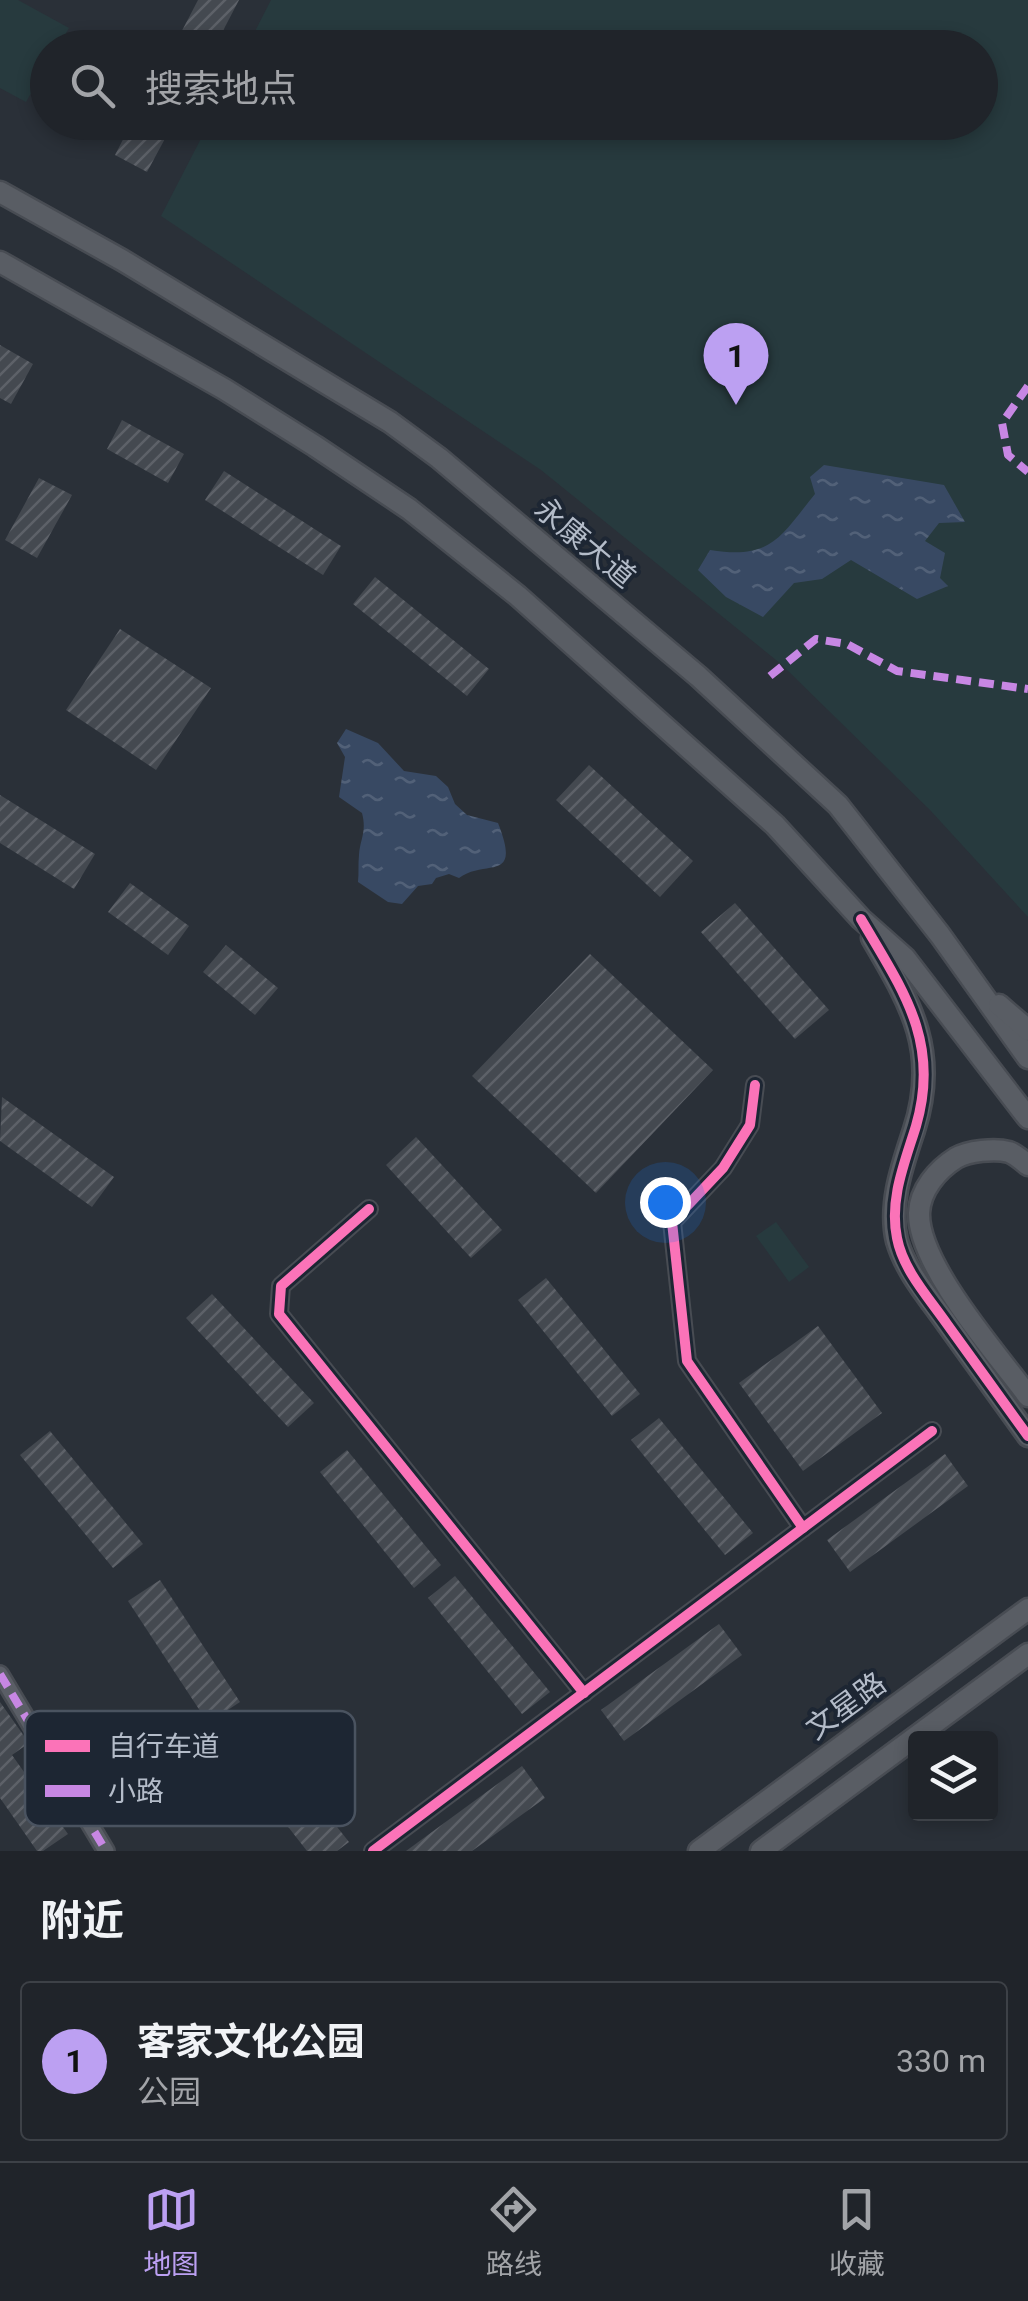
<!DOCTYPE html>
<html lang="zh">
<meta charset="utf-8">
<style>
body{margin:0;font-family:Roboto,"Noto Sans SC",sans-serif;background:#282c32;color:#f1f3f6}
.controls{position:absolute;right:30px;bottom:30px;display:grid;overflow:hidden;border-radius:10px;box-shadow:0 5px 15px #0003}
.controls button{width:90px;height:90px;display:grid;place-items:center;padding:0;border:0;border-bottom:2px solid #3d4147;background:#20242a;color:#f1f3f6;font:50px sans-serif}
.you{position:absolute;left:665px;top:1202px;width:35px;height:35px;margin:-25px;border:8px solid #fff;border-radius:50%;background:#1a73e8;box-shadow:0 0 0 15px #1a73e833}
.badge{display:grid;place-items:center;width:65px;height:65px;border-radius:50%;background:#bca0f2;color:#111;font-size:32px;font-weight:700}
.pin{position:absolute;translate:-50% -82px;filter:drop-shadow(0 2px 5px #0008)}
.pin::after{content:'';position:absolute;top:52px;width:35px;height:30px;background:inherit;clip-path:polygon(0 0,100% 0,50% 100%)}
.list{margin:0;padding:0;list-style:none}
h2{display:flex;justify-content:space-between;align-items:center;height:130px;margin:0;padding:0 40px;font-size:42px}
h2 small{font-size:32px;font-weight:400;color:#a2a4a8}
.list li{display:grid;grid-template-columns:65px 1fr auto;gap:30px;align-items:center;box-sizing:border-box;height:160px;margin:0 20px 20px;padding:0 20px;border:2px solid #3d4147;border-radius:10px}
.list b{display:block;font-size:38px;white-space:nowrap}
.list p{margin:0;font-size:32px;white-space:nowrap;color:#a2a4a8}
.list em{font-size:32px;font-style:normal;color:#a2a4a8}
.icon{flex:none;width:55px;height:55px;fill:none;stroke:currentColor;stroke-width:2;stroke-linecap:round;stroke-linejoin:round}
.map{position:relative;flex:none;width:1028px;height:1851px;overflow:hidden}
.search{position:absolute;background:#20242a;box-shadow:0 5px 15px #0003;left:30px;right:30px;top:30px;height:110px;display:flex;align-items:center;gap:25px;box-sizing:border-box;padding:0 35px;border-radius:55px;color:#a2a4a8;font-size:38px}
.sheet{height:310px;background:#20242a}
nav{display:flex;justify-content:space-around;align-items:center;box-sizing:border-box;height:140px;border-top:2px solid #3d4147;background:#20242a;font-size:28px;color:#a2a4a8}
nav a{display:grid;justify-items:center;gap:5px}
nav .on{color:#bca0f2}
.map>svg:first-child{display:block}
.green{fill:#273a3e}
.water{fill:url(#water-ripples)}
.building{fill:url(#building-hatch)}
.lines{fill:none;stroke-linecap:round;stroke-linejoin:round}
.street-casing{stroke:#484c53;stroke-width:20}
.secondary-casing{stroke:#484c53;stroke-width:25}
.street{stroke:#5a5e66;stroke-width:15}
.secondary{stroke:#595d64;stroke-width:20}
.quiet{stroke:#c787e3;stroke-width:8;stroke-dasharray:15 8;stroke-linecap:butt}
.cycleway-casing{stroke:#1d2633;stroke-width:16}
.cycleway{stroke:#fb73b8;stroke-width:10}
.labels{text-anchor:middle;stroke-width:8;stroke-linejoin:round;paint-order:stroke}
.street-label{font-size:30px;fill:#b4bcc9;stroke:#1d2633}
.key{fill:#1d2633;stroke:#4a5360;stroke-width:2.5}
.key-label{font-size:28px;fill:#b4bcc9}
</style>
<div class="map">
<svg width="1028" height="1851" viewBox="0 0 1028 1851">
<defs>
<pattern id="water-ripples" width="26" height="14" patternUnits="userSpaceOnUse" patternTransform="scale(2.5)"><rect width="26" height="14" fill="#384963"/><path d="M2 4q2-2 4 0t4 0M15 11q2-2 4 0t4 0" fill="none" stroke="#526178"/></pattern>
<pattern id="building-hatch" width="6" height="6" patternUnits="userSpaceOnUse" patternTransform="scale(2.5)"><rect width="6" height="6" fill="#444950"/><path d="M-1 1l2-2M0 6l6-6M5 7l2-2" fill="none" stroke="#5d6168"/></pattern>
</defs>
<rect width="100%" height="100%" fill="#2a3038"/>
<g class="green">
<path d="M0,0h18l51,28 -11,19 -10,1 -1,17 -21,37 -26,-14z"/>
<path d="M271,0h757v917l-98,-107 -149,-146 -240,-194 -380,-254 48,-93 771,-1v-74l-733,-1z"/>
<path d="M776,1222l33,45 -20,15 -33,-46z"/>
</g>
<g class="water">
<path d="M824,465l120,20 21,37 -26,1 -14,18 20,12 -5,25 8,8 -31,13 -66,-39 -29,19 -28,4 -31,34 -37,-20 -28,-27 12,-20c62,10 70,-13 105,-56l-5,-17z"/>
<path d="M346,729l32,14 26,28 32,5 12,11 7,17 12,11 31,8c24,61 -12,35 -39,55l-10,-4 -13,4 -4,6 -14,2 -16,18 -14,-2 -30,-20c1,-9 0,-18 1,-27 1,-16 8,-23 3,-42l-23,-16 6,-40 -8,-14z"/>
</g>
<g class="building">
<path d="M198,0h41l-25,48h-41z"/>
<path d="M132,122h42l-27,50 -32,-17z"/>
<path d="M0,345l33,19 -22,40 -11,-6z"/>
<path d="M122,420l62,34 -16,29 -61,-34z"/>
<path d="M224,471l117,75 -18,29 -118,-75z"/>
<path d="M39,478l33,17 -35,63 -32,-18z"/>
<path d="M375,577l114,92 -22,27 -114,-92z"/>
<path d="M120,629l91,59 -55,82 -90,-60z"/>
<path d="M589,765l104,96 -33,36 -104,-97z"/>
<path d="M0,795l95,59 -21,35 -74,-46z"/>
<path d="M130,883l59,43 -21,29 -60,-43z"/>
<path d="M735,903l94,107 -34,29 -94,-107z"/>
<path d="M226,945l52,43 -23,27 -52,-43z"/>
<path d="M590,954l123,116 -117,123 -124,-117z"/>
<path d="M2,1097l112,80 -22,30 -92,-66z"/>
<path d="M416,1137l86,93 -31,28 -85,-93z"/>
<path d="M546,1278l94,116 -28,22 -94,-116z"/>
<path d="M212,1294l102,109 -26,24 -102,-109z"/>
<path d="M818,1326l64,87 -79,58 -64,-88z"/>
<path d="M659,1418l94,115 -28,22 -94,-115z"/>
<path d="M50,1431l93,113 -30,24 -93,-113z"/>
<path d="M347,1450l94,115 -27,23 -94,-116z"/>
<path d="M945,1454l23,32 -118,86 -23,-32z"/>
<path d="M455,1576l95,116 -28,22 -94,-116z"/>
<path d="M160,1580l80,122 -32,21 -80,-122z"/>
<path d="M719,1624l23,31 -118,86 -23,-31z"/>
<path d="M0,1702l29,41 -17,12 56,79 -25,17h-6l-37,-53z"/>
<path d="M258,1727l91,115 -12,9h-30l-79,-101z"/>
<path d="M522,1766l23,32 -73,53h-66z"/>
</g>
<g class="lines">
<g class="street-casing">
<g id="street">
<path d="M755,1085l-5,40 -27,43 -51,54 15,139 116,167"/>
<path d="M369,1209l-88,77 -2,28 305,379"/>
<path d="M0,1674l106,177"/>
<path d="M373,1851l559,-420"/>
</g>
</g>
<g class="secondary-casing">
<g id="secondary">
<path d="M0,192l122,68 268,162 49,36 259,218 140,129 102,130 88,123"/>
<path d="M0,262l224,127 91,57 94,63 109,87 257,229 86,94 44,39 123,160"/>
<path d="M872,938c38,65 68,113 42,192 -11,34 -26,74 -17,111 9,31 33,58 51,84 27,37 53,74 80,111"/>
<path d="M999,1005l29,25"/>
<path d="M1028,1165c-5,-4 -13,-11 -19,-13 -14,-4 -41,-1 -53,6 -19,12 -36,32 -37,55 -1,52 78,141 109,183"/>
<path d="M699,1851l329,-242"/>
<path d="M761,1851l267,-197"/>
</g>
</g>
<use href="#street" class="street"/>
<use href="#secondary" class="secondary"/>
<g class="quiet">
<path d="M1028,386l-26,37 6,32 20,17"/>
<path d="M770,676l46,-37 31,5 50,27 131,18"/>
<path d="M0,1674l106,177"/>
</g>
<g class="cycleway-casing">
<g id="cycleway">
<path d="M861,919c41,70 80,122 55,207 -11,36 -27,73 -19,112 6,32 32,60 50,86 27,37 54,75 81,112"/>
<path d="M755,1085l-5,40 -27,43 -51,54 15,139 116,167"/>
<path d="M369,1209l-88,77 -2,28 305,379"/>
<path d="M373,1851l559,-420"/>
</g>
</g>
<use href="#cycleway" class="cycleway"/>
</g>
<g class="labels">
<g class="street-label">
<text transform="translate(585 543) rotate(40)" y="10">永康大道</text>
<text transform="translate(846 1706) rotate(-36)" y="10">文星路</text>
</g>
</g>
<rect x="25" y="1711" width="330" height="115" rx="15" class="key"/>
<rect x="45" y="1740" width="45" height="12" fill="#fb73b8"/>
<rect x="45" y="1785" width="45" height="12" fill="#c787e3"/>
<g class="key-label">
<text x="108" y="1756">自行车道</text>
<text x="108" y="1801">小路</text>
</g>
</svg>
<div class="controls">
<button><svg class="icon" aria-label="layers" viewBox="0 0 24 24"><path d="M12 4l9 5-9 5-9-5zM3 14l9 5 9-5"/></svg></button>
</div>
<div class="you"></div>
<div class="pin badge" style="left:736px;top:405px">1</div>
<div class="search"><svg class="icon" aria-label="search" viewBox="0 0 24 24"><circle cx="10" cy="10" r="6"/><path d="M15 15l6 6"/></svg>搜索地点</div>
</div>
<section class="sheet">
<h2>附近<small></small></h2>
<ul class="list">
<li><span class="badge">1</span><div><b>客家文化公园</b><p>公园</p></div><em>330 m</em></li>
</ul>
</section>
<nav>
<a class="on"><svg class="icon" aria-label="map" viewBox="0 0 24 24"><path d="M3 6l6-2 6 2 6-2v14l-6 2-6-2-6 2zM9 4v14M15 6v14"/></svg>地图</a>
<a><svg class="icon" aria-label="directions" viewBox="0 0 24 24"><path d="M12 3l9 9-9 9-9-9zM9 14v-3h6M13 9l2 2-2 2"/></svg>路线</a>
<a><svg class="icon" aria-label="saved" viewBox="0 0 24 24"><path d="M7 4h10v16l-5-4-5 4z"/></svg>收藏</a>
</nav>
